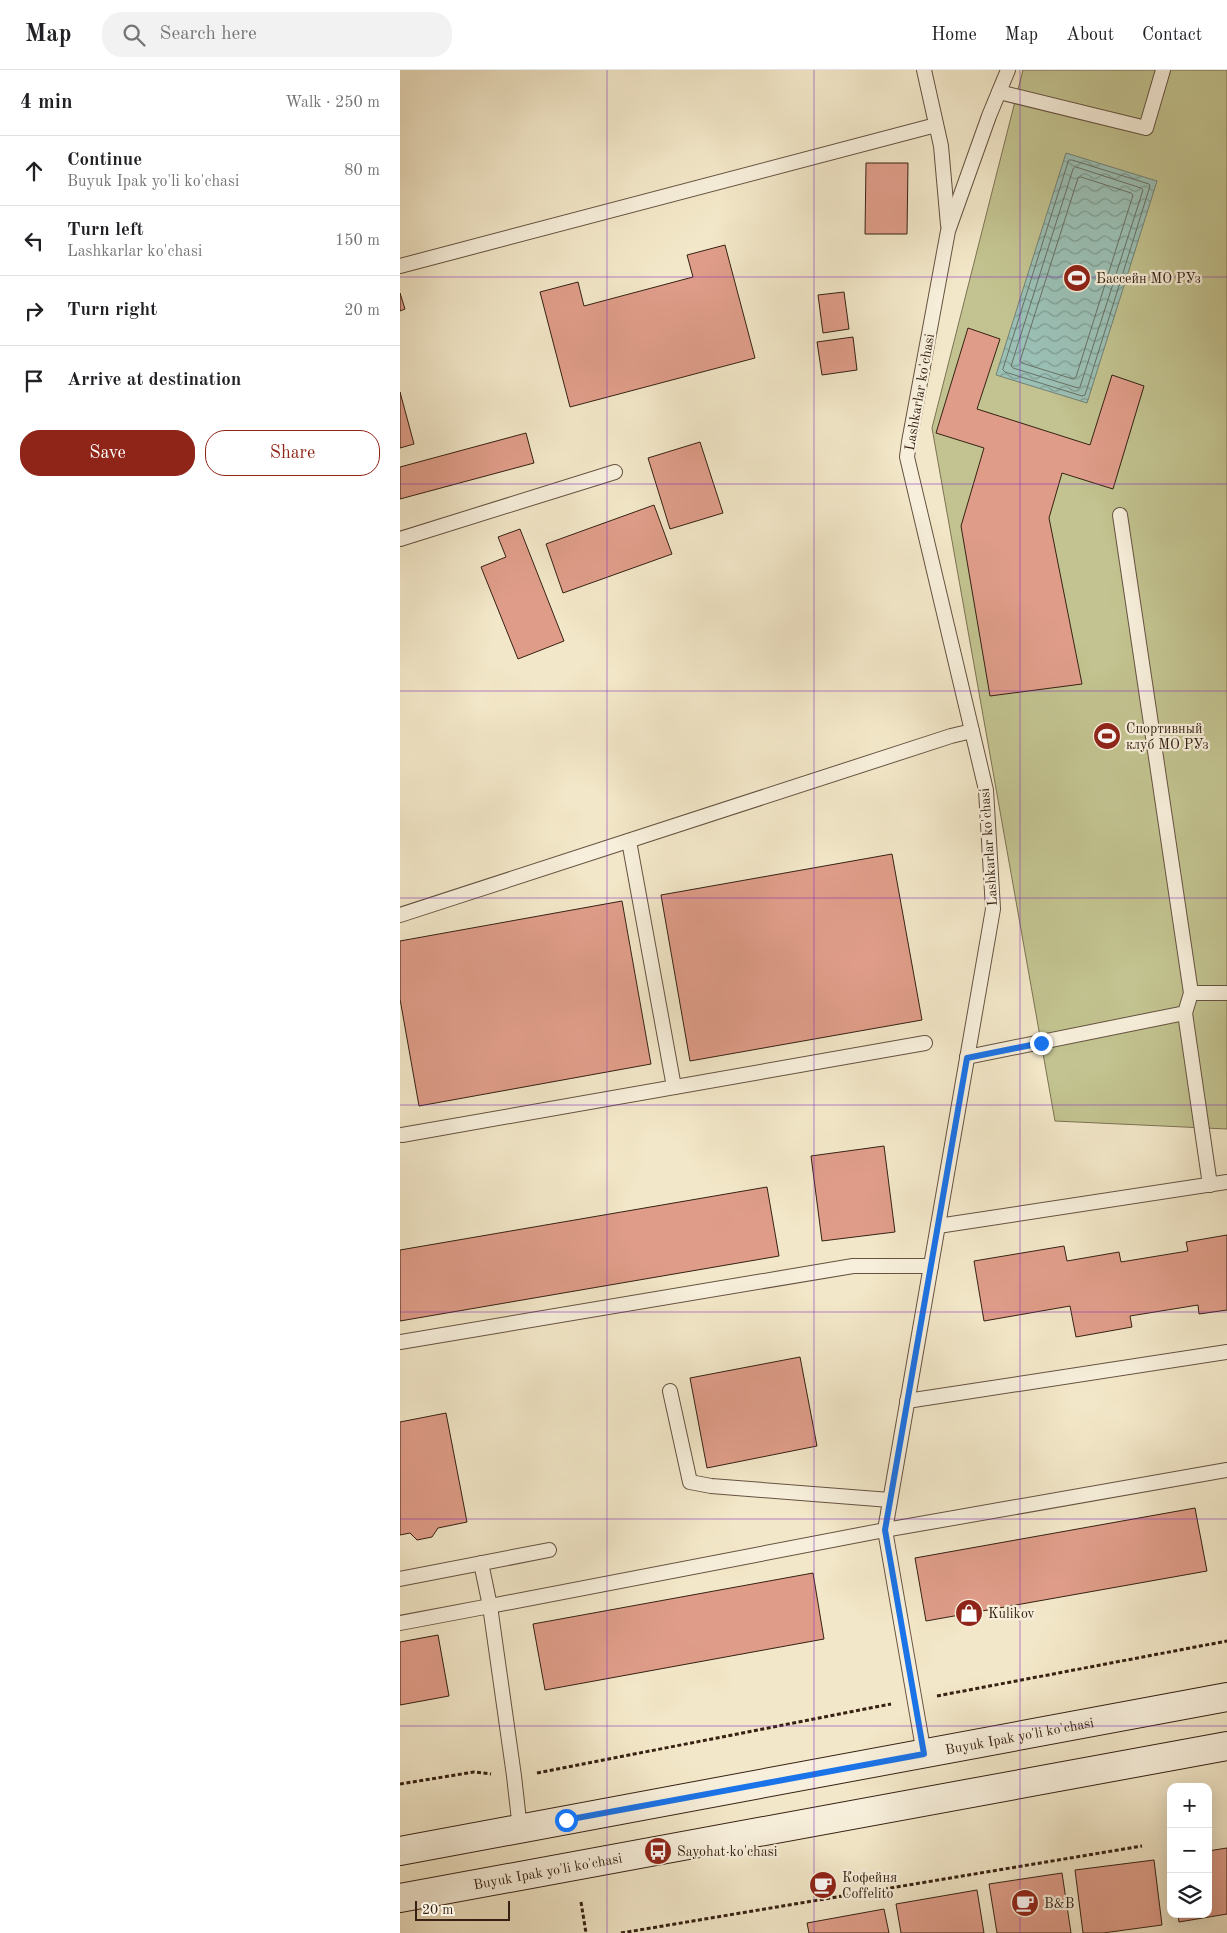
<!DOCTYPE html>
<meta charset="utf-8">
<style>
body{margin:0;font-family:"Old Standard TT",serif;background:#f2f2f2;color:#202124}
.controls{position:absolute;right:15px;bottom:15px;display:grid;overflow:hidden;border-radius:10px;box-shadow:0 5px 20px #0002}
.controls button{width:45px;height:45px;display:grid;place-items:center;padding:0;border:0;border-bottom:1px solid #e0e0e0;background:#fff;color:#202124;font:25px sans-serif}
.scale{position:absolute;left:15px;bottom:12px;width:95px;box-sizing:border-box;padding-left:5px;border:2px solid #362113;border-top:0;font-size:14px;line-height:18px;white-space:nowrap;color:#362113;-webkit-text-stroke:4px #f7efdb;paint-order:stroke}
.stop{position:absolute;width:15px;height:15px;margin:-11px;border:4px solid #1a73e8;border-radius:50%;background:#fff}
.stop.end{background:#1a73e8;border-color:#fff;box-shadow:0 1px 5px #0008}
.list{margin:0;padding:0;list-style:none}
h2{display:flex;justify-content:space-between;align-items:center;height:65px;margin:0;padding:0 20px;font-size:21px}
h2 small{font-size:16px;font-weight:400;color:#757577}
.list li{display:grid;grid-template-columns:32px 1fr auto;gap:15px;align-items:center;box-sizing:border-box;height:70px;padding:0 20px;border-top:1px solid #e0e0e0}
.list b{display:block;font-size:19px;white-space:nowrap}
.list p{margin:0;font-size:16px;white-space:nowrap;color:#757577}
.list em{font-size:16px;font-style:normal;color:#757577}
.actions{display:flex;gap:10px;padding:15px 20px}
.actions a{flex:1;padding:11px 0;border:1px solid #8f2418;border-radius:20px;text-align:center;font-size:18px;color:#8f2418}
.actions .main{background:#8f2418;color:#fff}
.icon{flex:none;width:28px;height:28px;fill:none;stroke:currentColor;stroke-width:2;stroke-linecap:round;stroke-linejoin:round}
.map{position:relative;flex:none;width:827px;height:1863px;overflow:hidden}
header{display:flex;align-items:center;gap:30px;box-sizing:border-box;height:70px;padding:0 25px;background:#fff;border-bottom:1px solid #e0e0e0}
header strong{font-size:24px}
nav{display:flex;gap:28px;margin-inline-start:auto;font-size:18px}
.search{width:350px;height:45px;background:#f2f2f2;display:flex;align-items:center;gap:12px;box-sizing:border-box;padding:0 18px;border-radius:20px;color:#757577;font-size:19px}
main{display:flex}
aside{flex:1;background:#fff}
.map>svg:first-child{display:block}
.pitch{fill:#c2c390;stroke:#7c7252}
.water{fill:url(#water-waves);stroke:#738074}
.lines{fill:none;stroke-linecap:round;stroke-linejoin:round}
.shore{stroke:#687064;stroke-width:1}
.building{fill:#df9d89;stroke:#362113}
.service-casing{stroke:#655240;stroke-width:16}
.secondary-casing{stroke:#362113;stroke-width:30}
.path{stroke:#362113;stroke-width:3;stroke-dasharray:4 2.5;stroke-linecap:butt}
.service{stroke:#f7efdb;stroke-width:14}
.secondary{stroke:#f7efdb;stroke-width:28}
.route{stroke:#1a73e8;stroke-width:6}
.grid{fill:none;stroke:#7b2cbf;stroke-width:1;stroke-opacity:0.55}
.labels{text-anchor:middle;stroke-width:4.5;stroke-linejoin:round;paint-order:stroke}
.poi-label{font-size:14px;fill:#362113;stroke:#f7efdb;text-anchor:start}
.street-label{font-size:14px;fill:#362113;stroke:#f7efdb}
</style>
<header>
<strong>Map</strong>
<div class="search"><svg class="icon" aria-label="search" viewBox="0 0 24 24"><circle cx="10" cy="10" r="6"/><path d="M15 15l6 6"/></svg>Search here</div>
<nav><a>Home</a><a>Map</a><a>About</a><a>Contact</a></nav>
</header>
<main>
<aside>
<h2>4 min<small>Walk · 250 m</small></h2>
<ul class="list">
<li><svg class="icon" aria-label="ahead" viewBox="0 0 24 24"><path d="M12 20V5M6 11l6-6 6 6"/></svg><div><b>Continue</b><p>Buyuk Ipak yo'li ko'chasi</p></div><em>80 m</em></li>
<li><svg class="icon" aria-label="left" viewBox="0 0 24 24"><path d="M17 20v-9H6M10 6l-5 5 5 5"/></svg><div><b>Turn left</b><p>Lashkarlar ko'chasi</p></div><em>150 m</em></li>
<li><svg class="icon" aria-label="right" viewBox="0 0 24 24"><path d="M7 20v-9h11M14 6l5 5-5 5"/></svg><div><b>Turn right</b></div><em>20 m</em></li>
<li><svg class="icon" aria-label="arrive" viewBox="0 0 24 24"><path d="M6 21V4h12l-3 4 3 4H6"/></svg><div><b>Arrive at destination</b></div></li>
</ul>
<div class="actions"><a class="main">Save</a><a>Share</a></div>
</aside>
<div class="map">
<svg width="827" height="1863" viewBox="0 0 827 1863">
<defs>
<pattern id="water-waves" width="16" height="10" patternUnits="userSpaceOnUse" patternTransform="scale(1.25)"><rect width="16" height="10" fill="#9bc0b5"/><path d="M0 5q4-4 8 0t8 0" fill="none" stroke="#7f9c92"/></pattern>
</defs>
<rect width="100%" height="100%" fill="#f2e7c8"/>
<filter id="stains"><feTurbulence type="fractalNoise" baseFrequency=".004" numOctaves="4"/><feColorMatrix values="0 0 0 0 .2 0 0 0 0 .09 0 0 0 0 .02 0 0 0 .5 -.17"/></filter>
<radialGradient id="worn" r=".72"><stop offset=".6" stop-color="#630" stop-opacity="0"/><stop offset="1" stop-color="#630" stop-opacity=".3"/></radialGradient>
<path class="pitch" d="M623,0h204v1059l-172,-8 -123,-693z"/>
<path class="water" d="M666,83l91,28 -70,222 -91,-28z"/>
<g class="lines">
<g class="shore">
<path d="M669,90h3l77,24 1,2 -65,209 -3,1 -77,-24 -2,-2z"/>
<path d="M676,97l65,21 2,2 -63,197 -2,1 -65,-20 -2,-2 62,-197z"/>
<path d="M681,107l50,16 2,2 -57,182 -3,2 -51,-16 -2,-2 58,-183z"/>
</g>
</g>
<g class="building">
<path d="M466,93h42l-1,71h-42z"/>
<path d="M325,175l30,113 -185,49 -30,-115 38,-10 6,24 109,-29 -6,-22z"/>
<path d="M444,222l5,37 -26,4 -5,-38z"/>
<path d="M0,223l5,16 -5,2z"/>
<path d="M568,258l32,11 -23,70 113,36 22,-70 32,11 -31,103 -51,-16 -13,45 33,166 -92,12 -29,-170 23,-78 -48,-15z"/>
<path d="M453,267l4,33 -35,5 -5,-33z"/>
<path d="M0,322l14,52 -14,4z"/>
<path d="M126,363l8,30 -134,36v-32z"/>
<path d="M300,372l23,71 -53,16 -22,-71z"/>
<path d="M254,435l18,49 -109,39 -17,-49z"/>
<path d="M120,459l44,112 -46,18 -37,-92 25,-10 -8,-20z"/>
<path d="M492,784l30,166 -232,41 -29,-166z"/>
<path d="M222,831l29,163 -232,42 -19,-107v-58z"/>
<path d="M484,1076l11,86 -73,9 -11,-85z"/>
<path d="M367,1117l12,69 -379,65v-71z"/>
<path d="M827,1165v75l-28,4 -1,-9 -68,11 2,11 -56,10 -6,-31 -86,15 -10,-60 90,-15 3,15 52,-9 2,10 67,-11 -2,-9z"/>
<path d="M400,1287l17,89 -110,22 -17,-90z"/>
<path d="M46,1343l21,109 -29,6 -6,9 -15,3 -7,-7 -10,2v-113z"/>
<path d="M795,1438l12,63 -281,50 -11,-63z"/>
<path d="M413,1503l11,66 -279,51 -12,-66z"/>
<path d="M38,1565l11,61 -49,9v-63z"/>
<path d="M827,1778v66l-48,8 -1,-8h30v-63z"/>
<path d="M754,1790l8,65 -59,8h-20l-8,-63z"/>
<path d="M662,1803l9,60h-74l-8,-49z"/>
<path d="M577,1820l7,43h-83l-5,-29z"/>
<path d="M484,1839l5,24h-80l-2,-10z"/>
</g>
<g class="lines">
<g class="service-casing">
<g id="service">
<path d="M524,0l17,76 7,79"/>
<path d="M599,22l147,36 17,-58"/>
<path d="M0,196l536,-141"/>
<path d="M0,469l215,-67"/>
<path d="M229,771l45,246"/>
<path d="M0,845l551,-179 21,-5"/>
<path d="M791,923h36"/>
<path d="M785,943l25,172"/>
<path d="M567,987l218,-44 6,-20 -71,-478"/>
<path d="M2,1065l523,-92"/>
<path d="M538,1156l289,-44"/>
<path d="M0,1272l453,-76h78"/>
<path d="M270,1321l20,91 21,4 179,14"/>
<path d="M507,1331l320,-49"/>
<path d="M81,1493l9,43 395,-76 342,-60"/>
<path d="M0,1509l149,-29"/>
<path d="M0,1553l90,-17 24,170 6,53"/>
<path d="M524,1684l-39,-224 108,-621 -7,-119 -79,-333 2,-15 39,-211 41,-115 19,-46"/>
</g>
</g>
<g class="secondary-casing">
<g id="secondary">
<path id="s1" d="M0,1781l827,-154"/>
<path id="s2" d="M0,1828l827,-152"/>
</g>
</g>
<g class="path">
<path d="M537,1626l290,-55"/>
<path d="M137,1703l354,-69"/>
<path d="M0,1714l74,-12 17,2"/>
<path d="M181,1832l5,31"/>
<path d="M221,1863l521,-87"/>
</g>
<use href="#service" class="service"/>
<use href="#secondary" class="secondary"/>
</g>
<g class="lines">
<path class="route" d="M166,1750l358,-66 -39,-224 82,-472 74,-15"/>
</g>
<path class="grid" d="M207,0v1863M414,0v1863M620,0v1863M0,207h827M0,414h827M0,621h827M0,828h827M0,1035h827M0,1242h827M0,1449h827M0,1656h827"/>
<defs>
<g id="stadium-disc" transform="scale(1.4375)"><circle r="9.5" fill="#8f2418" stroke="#f7efdb"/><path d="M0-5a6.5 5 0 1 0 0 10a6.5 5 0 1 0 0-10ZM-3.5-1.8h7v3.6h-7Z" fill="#fff"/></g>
<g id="shop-disc" transform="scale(1.4375)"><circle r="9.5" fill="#8f2418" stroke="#f7efdb"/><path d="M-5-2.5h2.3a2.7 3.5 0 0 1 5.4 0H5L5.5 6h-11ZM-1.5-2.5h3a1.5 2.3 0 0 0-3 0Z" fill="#fff"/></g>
<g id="bus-disc" transform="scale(1.4375)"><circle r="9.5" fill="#8f2418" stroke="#f7efdb"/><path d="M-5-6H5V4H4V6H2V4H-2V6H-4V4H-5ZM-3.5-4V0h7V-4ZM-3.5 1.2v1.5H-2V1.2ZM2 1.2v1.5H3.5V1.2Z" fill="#fff"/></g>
<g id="cafe-disc" transform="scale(1.4375)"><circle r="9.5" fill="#8f2418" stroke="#f7efdb"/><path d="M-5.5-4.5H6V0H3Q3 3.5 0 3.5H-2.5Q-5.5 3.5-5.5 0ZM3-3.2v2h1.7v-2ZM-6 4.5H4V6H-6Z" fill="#fff"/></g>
</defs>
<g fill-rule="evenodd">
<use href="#stadium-disc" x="677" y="208"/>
<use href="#stadium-disc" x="707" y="666"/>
<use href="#shop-disc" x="569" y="1543"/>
<use href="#bus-disc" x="258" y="1781"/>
<use href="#cafe-disc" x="423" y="1815"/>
<use href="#cafe-disc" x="625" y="1833"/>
</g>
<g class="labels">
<g class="poi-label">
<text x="696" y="213">Бассейн МО РУз</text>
<text x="726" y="663">Спортивный<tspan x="726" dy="16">клуб МО РУз</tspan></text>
<text x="588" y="1548">Kulikov</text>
<text x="277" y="1786">Sayohat ko'chasi</text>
<text x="442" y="1812">Кофейня<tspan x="442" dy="16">Coffelito</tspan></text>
<text x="644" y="1838">B&amp;B</text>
</g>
<g class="street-label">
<text transform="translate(519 322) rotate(-80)" y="5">Lashkarlar ko'chasi</text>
<text transform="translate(588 777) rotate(-94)" y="5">Lashkarlar ko'chasi</text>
<text dy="5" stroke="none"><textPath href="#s1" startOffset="630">Buyuk Ipak yo'li ko'chasi</textPath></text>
<text dy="5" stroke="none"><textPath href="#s2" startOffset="150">Buyuk Ipak yo'li ko'chasi</textPath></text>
</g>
</g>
<rect width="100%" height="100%" filter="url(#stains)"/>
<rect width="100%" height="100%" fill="url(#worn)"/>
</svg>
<div class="controls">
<button>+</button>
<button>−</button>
<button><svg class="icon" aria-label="layers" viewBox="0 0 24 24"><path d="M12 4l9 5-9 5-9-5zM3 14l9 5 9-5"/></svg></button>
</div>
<div class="scale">20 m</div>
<div class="stop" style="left:166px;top:1750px"></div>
<div class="stop end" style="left:641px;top:973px"></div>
</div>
</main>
